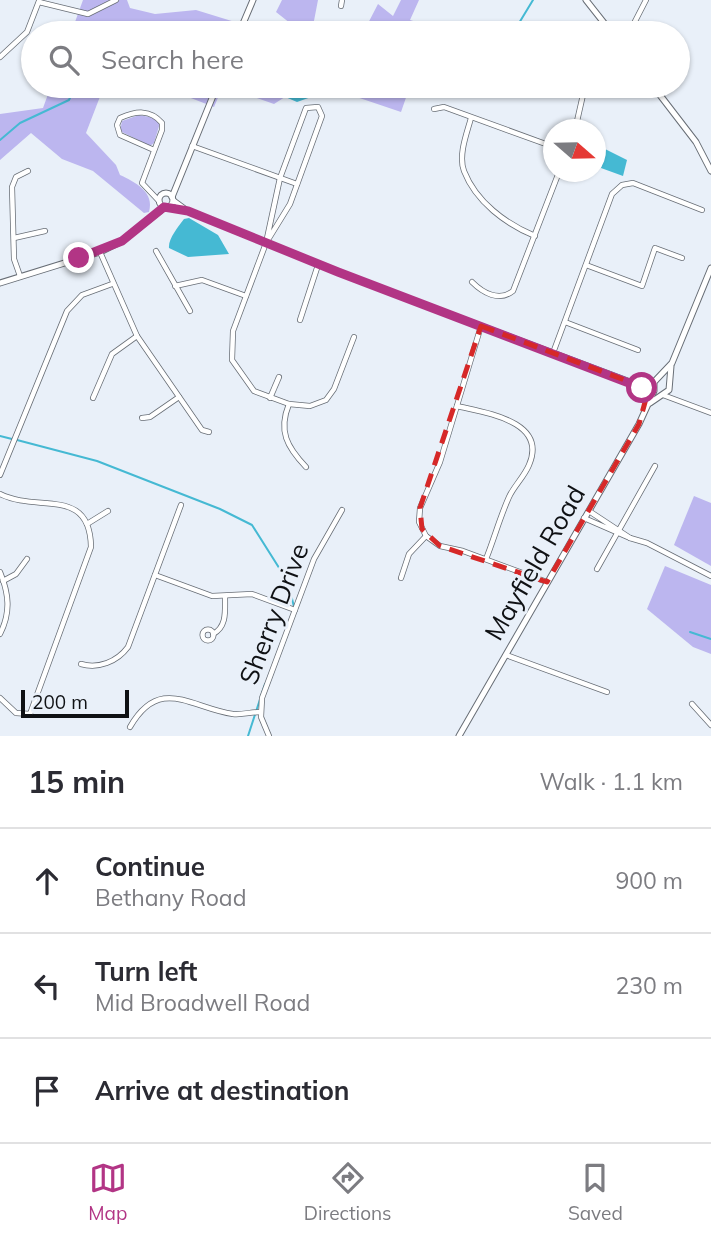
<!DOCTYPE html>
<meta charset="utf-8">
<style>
body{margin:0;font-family:Mulish,sans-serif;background:#f2f2f3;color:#2b2b33}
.compass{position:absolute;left:543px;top:119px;width:63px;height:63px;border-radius:50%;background:#fff;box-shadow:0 2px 5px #0004;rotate:110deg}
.scale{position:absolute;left:21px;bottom:18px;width:108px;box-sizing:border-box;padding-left:7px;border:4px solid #0f1114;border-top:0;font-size:19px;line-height:24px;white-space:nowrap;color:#0f1114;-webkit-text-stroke:5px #e9f0f9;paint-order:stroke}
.stop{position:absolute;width:21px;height:21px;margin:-16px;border:5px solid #b23585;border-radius:50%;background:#fff}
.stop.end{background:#b23585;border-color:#fff;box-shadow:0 2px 7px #0008}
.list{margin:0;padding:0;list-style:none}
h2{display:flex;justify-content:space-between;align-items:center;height:91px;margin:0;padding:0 28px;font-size:30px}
h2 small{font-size:23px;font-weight:400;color:#7c7c81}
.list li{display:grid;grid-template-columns:46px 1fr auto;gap:21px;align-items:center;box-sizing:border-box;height:105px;padding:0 28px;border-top:2px solid #e1e1e2}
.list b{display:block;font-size:26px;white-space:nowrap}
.list p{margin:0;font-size:23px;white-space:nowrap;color:#7c7c81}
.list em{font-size:23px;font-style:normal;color:#7c7c81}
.icon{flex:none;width:38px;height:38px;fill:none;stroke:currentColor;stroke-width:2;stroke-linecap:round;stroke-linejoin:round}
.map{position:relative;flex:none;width:711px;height:736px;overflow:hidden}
.search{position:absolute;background:#fff;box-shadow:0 2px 5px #0004;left:21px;right:21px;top:21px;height:77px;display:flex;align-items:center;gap:18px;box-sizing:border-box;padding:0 24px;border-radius:38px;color:#7c7c81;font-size:26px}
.sheet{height:406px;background:#fff}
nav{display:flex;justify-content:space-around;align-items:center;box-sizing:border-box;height:98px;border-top:2px solid #e1e1e2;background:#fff;font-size:19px;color:#7c7c81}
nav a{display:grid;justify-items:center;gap:4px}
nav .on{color:#b23585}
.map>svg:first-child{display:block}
.green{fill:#bcb6ef}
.water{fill:#45b9d3}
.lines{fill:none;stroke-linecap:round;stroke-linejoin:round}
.stream{stroke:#45b9d3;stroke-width:2}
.minor-casing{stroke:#686e76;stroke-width:6}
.tertiary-casing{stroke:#686e76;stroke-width:7}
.minor{stroke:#fff;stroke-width:4.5}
.tertiary{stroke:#fff;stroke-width:5}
.route{stroke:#b23585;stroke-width:9}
.marked{fill:none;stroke:#d62828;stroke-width:5;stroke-dasharray:14 9;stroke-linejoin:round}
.labels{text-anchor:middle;stroke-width:6;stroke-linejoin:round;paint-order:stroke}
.street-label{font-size:26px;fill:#0f1114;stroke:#e9f0f9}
</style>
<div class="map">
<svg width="711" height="736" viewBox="0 0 711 736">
<rect width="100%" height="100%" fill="#e9f0f9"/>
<g class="green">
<path d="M83,0h44l3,8 25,6 41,-4 75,23h-200z"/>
<path d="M282,0h36l-5,26 28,7h-49l3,-6 -19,-15z"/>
<path d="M401,0h18l-9,20 42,13h-89l15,-29 15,12z"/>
<path d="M51,86h73l-23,8 -15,39 30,32 4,10c15,7 35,17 29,37l-5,1 -51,-42 -31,-12 -31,-26 -31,27v-46l43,-6z"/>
<path d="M160,86h142l-28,18 -51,-18 -9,21z"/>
<path d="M324,86h93l-8,3 -8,23z"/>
<path d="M139,115l16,3 5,5 -6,20 -4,3 -30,-15 2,-10z"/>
<path d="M694,496l17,7v63l-37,-21z"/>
<path d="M665,566l46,19v69l-18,-7 -46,-38z"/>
</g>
<g class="water">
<path d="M287,86h31l-4,10 -17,6 -14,-6z"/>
<path d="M605,149l22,11 -4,16 -22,-8z"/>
<path d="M189,218l29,17 11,19 -41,3 -19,-9c-1,-9 9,-21 15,-29z"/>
</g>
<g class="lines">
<g class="stream">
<path d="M513,33l20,-33"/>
<path d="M227,86l39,5 21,-2"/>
<path d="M0,140l20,-17 49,-23 6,-14"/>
<path d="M0,436l12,3"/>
<path d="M17,440l80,21 123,48 32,16 36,57 6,25"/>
<path d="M690,632l21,7"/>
<path d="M248,736l17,-52"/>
</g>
<g class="minor-casing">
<g id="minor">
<path d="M39,2l49,12 28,-14"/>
<path d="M341,6l1,-6"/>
<path d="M629,33l17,-33"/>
<path d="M0,57l27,-25 12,-31"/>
<path d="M434,109l10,-2 110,40"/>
<path d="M471,118c-4,15 -13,37 -7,53 12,31 42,53 71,65"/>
<path d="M575,130l10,-44"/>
<path d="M192,146l105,38"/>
<path d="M154,150l-34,-15 -3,-10 3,-7c16,-7 30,-9 42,5v7l-20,53 17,18"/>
<path d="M173,200l15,11 150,61 315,118"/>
<path d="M169,207l16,3"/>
<path d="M14,238l31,-7"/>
<path d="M266,243l24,-39 32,-88 -4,-9 -12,1 -26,70 -14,65 -33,88 -1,29 22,31 35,13 21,2 16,-6 8,-11 20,-52"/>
<path d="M156,251l34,60"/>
<path d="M100,252l37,84 65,94 7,2"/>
<path d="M586,265l56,21 13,-38 27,10"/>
<path d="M20,276l-6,-17 -2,-72 4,-10 12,-6"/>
<path d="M472,282c11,11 27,20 41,9l46,-119"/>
<path d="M175,286l27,-6 44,16"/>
<path d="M300,320l18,-55"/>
<path d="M565,322l73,28"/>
<path d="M481,326l-41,136 -20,46 -1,14 7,14 14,10 23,5 84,31"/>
<path d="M553,353l59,-159 10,-9 11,-2 69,27"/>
<path d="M639,385l16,-4"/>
<path d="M663,395l48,18"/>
<path d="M93,398l19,-44 25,-18"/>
<path d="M270,398l9,-21"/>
<path d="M289,404c-11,27 -2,43 17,63"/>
<path d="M457,406c29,7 91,15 72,59 -5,12 -15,21 -20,32 -9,20 -15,42 -23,62"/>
<path d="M142,418l8,-1 29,-20"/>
<path d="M0,475l67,-164 15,-16 30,-11"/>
<path d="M0,494c38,19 90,-8 91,53l-61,167 -14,-1 -16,-15"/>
<path d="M584,518l46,20 -41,-27"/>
<path d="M87,524l21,-13"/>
<path d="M630,538l17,5 64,33"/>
<path d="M597,569l58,-103"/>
<path d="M0,572c9,22 11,40 0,62"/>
<path d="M155,575l57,21 40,-2 43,16"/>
<path d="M401,578l8,-24 17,-18"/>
<path d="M3,581l13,-7 11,-15"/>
<circle cx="208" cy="635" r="5.5"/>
<path d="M213,634c14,-7 12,-23 12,-37"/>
<path d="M506,655l101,37"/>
<path d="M81,664c17,5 36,-2 47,-17l53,-142"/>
<path d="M692,704l19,21"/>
<path d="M130,727c30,-52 61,-19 103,-13 9,1 18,-2 27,-2"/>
<path d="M269,736l-8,-19 1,-19 52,-139 28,-49"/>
</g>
</g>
<g class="tertiary-casing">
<g id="tertiary">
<path d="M586,0l26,33"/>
<path d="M239,33l14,-33"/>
<path d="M653,86l43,56 15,29"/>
<circle cx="166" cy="200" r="7"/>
<path d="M172,197l45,-111"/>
<path d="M0,283l100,-31 22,-11 43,-34"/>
<path d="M642,388l6,12"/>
<path d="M650,403l19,-13 2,-24"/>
<path d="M459,736l180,-312 15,-33v-9l18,-19 39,-95"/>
</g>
</g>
<use href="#minor" class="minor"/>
<use href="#tertiary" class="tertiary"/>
</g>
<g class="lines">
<path class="route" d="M79,258l43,-17 42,-34 24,4 150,61 304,116"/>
</g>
<path class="marked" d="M481,326l157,59 9,10 -8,29 -92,158 -107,-36 -18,-17 -2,-21z"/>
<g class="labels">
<g class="street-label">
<text transform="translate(535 563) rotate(-60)" y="9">Mayfield Road</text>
<text transform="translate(274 614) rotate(-69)" y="9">Sherry Drive</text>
</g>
</g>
</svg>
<svg class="compass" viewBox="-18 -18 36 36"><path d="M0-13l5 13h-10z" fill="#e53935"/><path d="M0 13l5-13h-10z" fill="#7c7c81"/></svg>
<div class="scale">200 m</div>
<div class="stop" style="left:642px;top:388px"></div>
<div class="stop end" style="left:79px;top:258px"></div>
<div class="search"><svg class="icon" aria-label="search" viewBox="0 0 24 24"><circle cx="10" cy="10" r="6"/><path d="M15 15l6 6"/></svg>Search here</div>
</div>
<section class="sheet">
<h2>15 min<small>Walk · 1.1 km</small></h2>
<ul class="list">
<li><svg class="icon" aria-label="ahead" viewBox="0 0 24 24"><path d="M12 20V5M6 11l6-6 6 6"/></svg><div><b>Continue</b><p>Bethany Road</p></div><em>900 m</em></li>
<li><svg class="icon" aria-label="left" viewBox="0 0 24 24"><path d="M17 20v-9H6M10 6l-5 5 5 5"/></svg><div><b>Turn left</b><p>Mid Broadwell Road</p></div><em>230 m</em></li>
<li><svg class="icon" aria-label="arrive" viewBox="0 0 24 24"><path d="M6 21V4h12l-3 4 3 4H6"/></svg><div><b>Arrive at destination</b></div></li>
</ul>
</section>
<nav>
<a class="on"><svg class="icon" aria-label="map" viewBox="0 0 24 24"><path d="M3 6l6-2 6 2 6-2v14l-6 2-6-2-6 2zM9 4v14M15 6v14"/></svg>Map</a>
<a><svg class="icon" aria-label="directions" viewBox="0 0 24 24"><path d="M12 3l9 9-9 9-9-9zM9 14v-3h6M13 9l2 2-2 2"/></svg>Directions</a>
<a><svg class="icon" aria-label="saved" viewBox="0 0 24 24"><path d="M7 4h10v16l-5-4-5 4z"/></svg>Saved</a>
</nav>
